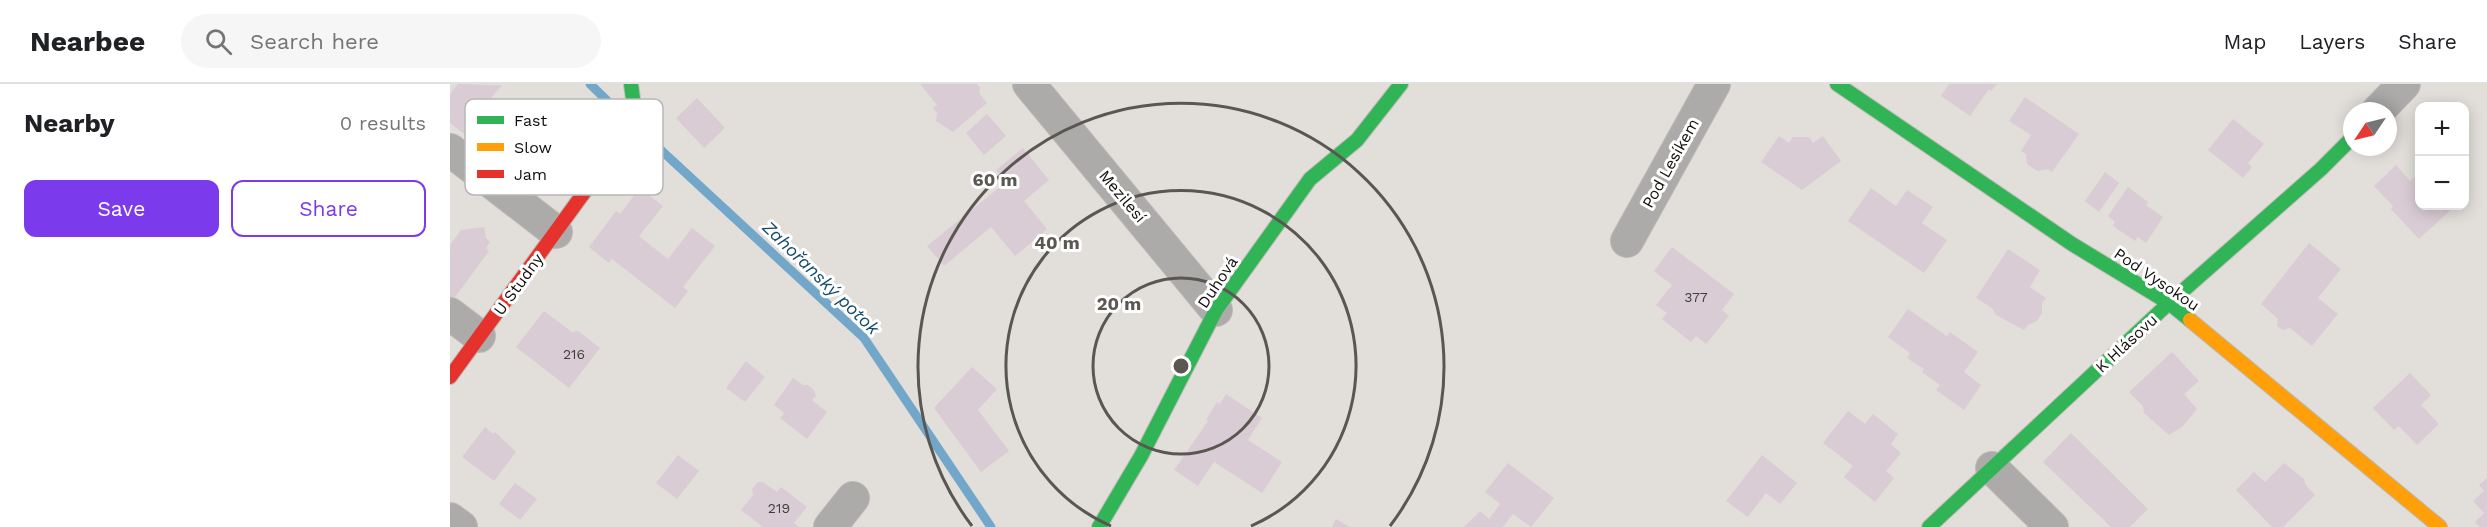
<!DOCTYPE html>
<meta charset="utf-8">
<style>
body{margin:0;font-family:"Work Sans",sans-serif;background:#f6f6f6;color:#202124}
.controls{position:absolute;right:18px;top:18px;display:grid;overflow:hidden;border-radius:12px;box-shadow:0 3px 15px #0003}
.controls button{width:54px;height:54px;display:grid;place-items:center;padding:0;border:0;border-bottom:2px solid #e0e0e0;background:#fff;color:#202124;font:30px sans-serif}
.compass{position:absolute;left:1893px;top:18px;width:54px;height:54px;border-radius:50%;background:#fff;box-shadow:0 3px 15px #0003;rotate:235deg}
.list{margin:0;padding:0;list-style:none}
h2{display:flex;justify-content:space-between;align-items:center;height:78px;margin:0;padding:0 24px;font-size:26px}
h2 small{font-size:20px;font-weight:400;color:#757577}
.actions{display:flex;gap:12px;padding:18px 24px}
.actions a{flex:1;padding:14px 0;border:2px solid #7c3aed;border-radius:12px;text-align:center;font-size:21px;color:#7c3aed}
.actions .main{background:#7c3aed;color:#fff}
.icon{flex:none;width:33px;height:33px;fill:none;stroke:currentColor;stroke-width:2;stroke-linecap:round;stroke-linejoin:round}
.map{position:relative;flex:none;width:2037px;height:443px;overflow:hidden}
header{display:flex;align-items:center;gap:36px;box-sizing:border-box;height:84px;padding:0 30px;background:#fff;border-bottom:2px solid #e0e0e0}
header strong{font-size:28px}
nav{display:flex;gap:33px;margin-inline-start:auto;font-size:21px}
.search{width:420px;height:54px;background:#f6f6f6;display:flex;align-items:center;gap:15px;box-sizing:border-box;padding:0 21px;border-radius:33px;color:#757577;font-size:22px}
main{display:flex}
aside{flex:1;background:#fff}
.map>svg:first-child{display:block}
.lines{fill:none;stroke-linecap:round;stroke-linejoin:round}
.stream{stroke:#73a7c9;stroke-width:9}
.building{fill:#daccd4}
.street-casing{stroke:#bcb9b6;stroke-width:34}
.fast-casing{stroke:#bcb9b6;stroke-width:16}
.slow-casing{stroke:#bcb9b6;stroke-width:16}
.jam-casing{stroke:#bcb9b6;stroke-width:16}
.street{stroke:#acabaa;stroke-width:32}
.fast{stroke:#30b455;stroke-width:14}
.slow{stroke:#ff9f0a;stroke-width:14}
.jam{stroke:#e5322d;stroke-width:14}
.ring{fill:none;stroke:#5a5753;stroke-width:3}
.labels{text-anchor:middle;stroke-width:6;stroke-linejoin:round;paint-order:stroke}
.number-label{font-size:14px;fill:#433e3d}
.street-label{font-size:16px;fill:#110e0b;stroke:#fff}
.water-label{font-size:18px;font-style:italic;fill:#124b6e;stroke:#fff}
.key{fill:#fff;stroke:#b8b7b6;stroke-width:1.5}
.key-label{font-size:16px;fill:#110e0b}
.centre{fill:#5a5753;stroke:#fff;stroke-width:3}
.ring-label{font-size:18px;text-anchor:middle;font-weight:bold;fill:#5a5753;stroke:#fff;stroke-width:6;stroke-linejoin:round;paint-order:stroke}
</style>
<header>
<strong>Nearbee</strong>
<div class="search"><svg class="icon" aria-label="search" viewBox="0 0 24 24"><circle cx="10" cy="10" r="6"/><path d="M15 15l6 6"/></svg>Search here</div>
<nav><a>Map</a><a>Layers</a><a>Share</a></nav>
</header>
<main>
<aside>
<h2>Nearby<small>0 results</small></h2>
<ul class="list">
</ul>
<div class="actions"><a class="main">Save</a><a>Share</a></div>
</aside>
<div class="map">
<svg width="2037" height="443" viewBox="0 0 2037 443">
<rect width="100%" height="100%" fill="#e2dfda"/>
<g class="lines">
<g class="stream">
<path d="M140,0l35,34"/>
<path d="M186,43l228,211 127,189"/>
</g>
</g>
<g class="building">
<path d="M8,0l44,1 -10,12 2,15 28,22 -21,28 -51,-39v-29z"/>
<path d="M470,0h57l3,3 -1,6 8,10 -34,29 -17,-11 1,-8 -4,-5 4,-3z"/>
<path d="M1499,0h48l-6,7 -2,-2 -19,27 -29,-20z"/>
<path d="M1575,13l54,37 -27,38 -4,-3 -11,2 -10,-7 -1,-10 -5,-3 10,-16 -22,-14z"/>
<path d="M247,14l28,30 -21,20 -28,-30z"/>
<path d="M537,30l19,22 -22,19 -18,-22z"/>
<path d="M1783,35l31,25 -16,19 4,4 -9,11 -35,-28z"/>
<path d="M1329,52l10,7 4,-6h16l4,6 10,-7 18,25 -39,29 -41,-28z"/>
<path d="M573,64l26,32 -25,21 23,28 -32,27 -24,-29 -47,39 -17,-20 79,-64 -10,-12z"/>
<path d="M1946,81l14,16 10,-9v34h35l-36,33 -28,-30 2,-3 -19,-20z"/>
<path d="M1655,88l14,11 -20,29 -14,-11z"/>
<path d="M1678,103l20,15 -2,3 17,12 -17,26 -8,-6 -3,4 -22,-15 2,-4 -7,-6z"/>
<path d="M190,104l23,18 -24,30 29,23 24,-31 23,18 -32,41 5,4 -13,17 -63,-49 -3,4 -20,-16 27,-36 4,3z"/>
<path d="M1421,104l25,18 11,-16 26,17 -11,16 25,17 -23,33 -76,-52z"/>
<path d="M34,143l2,11 4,4 -4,6 3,3 -36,49 -3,-3v-52l11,-15z"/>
<path d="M1859,159l32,26 -23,29 20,16 -26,32 -22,-18 -7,2 -6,-4 1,-7 -17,-15z"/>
<path d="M1222,163l62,47 -12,16 7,6 -23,28 -10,-8 -5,6 -29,-23 5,-6 -11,-8 16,-20 -18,-14z"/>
<path d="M1558,165l32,21 -10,17 16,11 -4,5v10l-5,8 -9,4 -4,5 -28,-15 -4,-7 -16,-10z"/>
<path d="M1458,225l39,27 3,-4 28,20 -14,20 17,13 -17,25 -28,-20 4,-5 -18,-13 2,-3 -17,-11 3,-5 -22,-16z"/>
<path d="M94,227l28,21 6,-1 22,17 -31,40 -53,-41z"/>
<path d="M1722,268l27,29 -15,13 13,15 -15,18 -13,8 -25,-22 -1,-7 -14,-14z"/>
<path d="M296,277l19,16 -20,25 -19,-14z"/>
<path d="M522,283l25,22 -19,21 31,41 -28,21 -47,-64z"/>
<path d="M1960,289l21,22 -10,10 18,19 -22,21 -18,-19 -5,4 -21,-22z"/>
<path d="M343,294l10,7h5l6,5 2,6 -4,4 15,12 -20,27 -27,-21 4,-5 -10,-8z"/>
<path d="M776,310l36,24 -14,22 34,22 -20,31 -48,-31 -16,24 -24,-16 34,-49 -2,-1 11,-18 3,2z"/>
<path d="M1398,327l17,13 8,-10 25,20 -7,10 10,9 -15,18 8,7 -19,24 -31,-25 9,-11 -30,-23z"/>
<path d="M35,343l8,7 2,-2 21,20 -22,29 -32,-24z"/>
<path d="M1621,349l77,76 -18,18h-19l-68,-65z"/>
<path d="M228,371l21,16 -22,28 -21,-16z"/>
<path d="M1312,371l35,28 -17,21 -14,-11 -18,24 -22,-16z"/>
<path d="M1058,379l46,35 -23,29 -18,-13 -10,13h-39l16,-16 9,8 11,-15 -15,-12z"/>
<path d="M1834,379l20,16 2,6 9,10 -32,32h-11l-36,-37 18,-18 11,10z"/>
<path d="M2037,394v49h-7l-5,-5 9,-9 -11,-12 11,-10 -5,-6z"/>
<path d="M308,398h5l14,10 4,-5 26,20 -13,16 5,4h-36l-22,-17 12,-15 -1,-6z"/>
<path d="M65,399l22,16 -17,21 -21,-16z"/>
<path d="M886,435l14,8h-18z"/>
</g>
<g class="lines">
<g class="street-casing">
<g id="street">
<path d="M579,0l187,226"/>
<path d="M1928,27l26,-27"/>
<path d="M0,66l106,82"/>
<path d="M1177,157l87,-157"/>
<path d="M0,230l29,22"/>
<path d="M1542,384l60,59"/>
<path d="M0,435l11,8"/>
<path d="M380,443l23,-29"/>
</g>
</g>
<g class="fast-casing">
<g id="fast">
<path d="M1387,0l235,160 97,59 21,17"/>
<path d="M133,110l42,-58 10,-22 -4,-30"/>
<path d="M649,443l42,-71 75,-146 94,-131 47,-39 44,-56"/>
<path d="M1479,443l240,-224 152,-134 31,-31"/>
</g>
</g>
<g class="slow-casing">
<path id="slow" d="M1740,236l250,207"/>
</g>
<g class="jam-casing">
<path id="jam" d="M0,293l133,-183"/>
</g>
<use href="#street" class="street"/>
<use href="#fast" class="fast"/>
<use href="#slow" class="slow"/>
<use href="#jam" class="jam"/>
</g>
<g class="ring">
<circle cx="731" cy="282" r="88"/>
<path d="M661 442A175 175 0 1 1 801 442"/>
<path d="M522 442A263 263 0 1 1 940 442"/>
</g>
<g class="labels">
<g class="number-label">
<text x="1246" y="218">377</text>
<text x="124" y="275">216</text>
<text x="329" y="429">219</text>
</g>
<g class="street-label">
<text transform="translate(1220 79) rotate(-61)" y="6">Pod Lesíkem</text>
<text transform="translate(673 112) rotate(50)" y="6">Mezilesí</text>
<text transform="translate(1707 195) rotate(34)" y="6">Pod Vysokou</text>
<text transform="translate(767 198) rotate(-56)" y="6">Duhová</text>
<text transform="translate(68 200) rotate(-54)" y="6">U Studny</text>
<text transform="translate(1676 259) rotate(-43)" y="6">K Hlásovu</text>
</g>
<g class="water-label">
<text transform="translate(371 194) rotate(44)" y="6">Zahořanský potok</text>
</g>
</g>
<rect x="15" y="15" width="198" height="96" rx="9" class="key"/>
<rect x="27" y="32" width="27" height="8" fill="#30b455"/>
<rect x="27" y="59" width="27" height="8" fill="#ff9f0a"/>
<rect x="27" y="86" width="27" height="8" fill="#e5322d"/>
<g class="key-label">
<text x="64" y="42">Fast</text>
<text x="64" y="69">Slow</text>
<text x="64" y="96">Jam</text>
</g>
<circle cx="731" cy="282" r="9" class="centre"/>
<g class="ring-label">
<text x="545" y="102">60 m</text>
<text x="607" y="165">40 m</text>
<text x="669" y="226">20 m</text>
</g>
</svg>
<div class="controls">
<button>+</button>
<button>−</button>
</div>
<svg class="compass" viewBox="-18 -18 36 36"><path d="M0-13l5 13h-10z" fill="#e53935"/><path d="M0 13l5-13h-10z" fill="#757577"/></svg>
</div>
</main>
